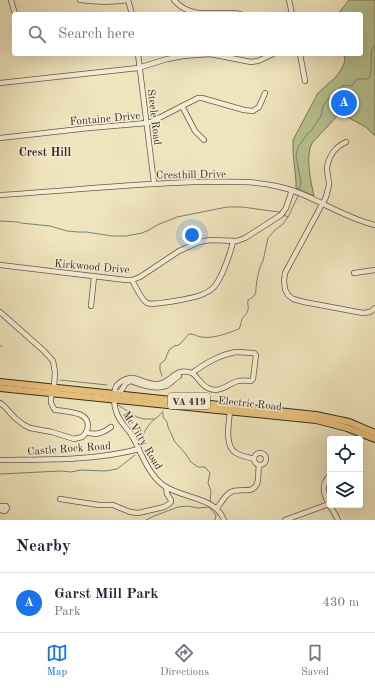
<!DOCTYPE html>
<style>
body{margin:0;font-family:"Old Standard TT",serif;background:#f6f6f7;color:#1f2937}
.controls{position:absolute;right:12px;bottom:12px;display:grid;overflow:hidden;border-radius:4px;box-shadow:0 4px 16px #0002}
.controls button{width:36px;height:36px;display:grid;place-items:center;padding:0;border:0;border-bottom:1px solid #e0e1e3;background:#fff;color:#1f2937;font:20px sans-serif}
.you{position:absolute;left:192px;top:235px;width:14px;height:14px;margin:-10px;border:3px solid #fff;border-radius:50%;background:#1a73e8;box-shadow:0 0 0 6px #1a73e833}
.badge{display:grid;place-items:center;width:26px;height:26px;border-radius:50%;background:#1a73e8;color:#fff;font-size:13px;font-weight:700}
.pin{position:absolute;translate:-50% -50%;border:2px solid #fff;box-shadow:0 1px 4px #0006}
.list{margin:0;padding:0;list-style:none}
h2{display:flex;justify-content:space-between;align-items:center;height:52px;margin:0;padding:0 16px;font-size:17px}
h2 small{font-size:13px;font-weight:400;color:#747a83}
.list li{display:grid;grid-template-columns:26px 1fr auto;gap:12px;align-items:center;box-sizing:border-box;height:60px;padding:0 16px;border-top:1px solid #e0e1e3}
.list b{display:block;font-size:15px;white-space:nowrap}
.list p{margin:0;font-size:13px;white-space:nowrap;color:#747a83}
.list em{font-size:13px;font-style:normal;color:#747a83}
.icon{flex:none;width:22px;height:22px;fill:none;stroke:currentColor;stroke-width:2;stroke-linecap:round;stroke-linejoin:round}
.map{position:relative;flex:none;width:375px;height:520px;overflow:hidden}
.search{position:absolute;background:#fff;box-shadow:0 4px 16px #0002;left:12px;right:12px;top:12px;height:44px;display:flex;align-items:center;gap:10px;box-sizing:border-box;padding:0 14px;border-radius:4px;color:#747a83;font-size:15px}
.sheet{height:112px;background:#fff}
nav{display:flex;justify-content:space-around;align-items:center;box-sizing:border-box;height:56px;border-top:1px solid #e0e1e3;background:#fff;font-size:11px;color:#747a83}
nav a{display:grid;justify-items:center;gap:2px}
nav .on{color:#1a73e8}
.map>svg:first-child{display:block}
.green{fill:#b8c492;stroke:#77785a}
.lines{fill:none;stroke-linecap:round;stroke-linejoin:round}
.stream{stroke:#728579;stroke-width:1}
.minor-casing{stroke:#645b4a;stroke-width:6}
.major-casing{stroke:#362d23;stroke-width:8}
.minor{stroke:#f5edd4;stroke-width:4.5}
.major{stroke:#e8c27e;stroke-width:6}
.labels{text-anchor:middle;stroke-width:3;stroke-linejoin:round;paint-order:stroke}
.shield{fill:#f5edd4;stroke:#6f6758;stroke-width:1}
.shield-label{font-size:10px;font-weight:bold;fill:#362d23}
.street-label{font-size:11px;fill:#362d23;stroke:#f5edd4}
.neighbourhood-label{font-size:12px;font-weight:bold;fill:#362d23;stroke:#f5edd4}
</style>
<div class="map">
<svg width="375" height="520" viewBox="0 0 375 520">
<rect width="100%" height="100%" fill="#efe4bd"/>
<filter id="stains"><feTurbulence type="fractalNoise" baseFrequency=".005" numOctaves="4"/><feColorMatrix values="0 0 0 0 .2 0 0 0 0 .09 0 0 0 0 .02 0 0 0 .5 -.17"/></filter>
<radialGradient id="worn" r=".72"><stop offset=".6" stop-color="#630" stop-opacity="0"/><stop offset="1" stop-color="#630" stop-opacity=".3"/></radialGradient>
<path class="green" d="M349,0h26v136l-9,-9 -26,-14 -28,30c-7,13 -1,40 2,53l-18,-8v-7l-3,-28v-13l25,-47 18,-16 5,-7 4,-9 -1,-7h17v-40h-23z"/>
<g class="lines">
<g class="stream">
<path d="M299,191l2,-8 -5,-27 2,-9 10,-14 3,-2 10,-15 2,-10 4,-6 6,-4 9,-10 4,-1 6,1 3,-4 2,-3h10l2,-1c4,-10 0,-21 4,-31l2,-1"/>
<path d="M284,215l4,2"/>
<path d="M0,221l18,1 3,1 29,3 17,5 11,1h8l26,4h14l16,-3 7,-3 8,-5 20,-8 50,-10h15l37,5h1"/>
<path d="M0,346h2"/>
<path d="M162,376l-2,-6v-6l5,-4 4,-10 5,-4 5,-1 10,-11c6,0 7,2 12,3 13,2 27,-4 38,-8 2,-4 2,-7 3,-10 2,-3 5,-5 6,-9 1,-4 -1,-5 0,-10 3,-2 6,-3 7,-6 1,-2 1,-5 1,-7 1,-7 3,-21 7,-26l5,-23 6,-7 9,-7 5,-7 11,-23"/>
<path d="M60,380l47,5"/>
<path d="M118,405l19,12 7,2h10"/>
<path d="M163,413v4l4,5 1,5 7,15 10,11 6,9 7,5h7l5,6 -2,10 3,8 -1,11"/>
<path d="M140,444c3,-11 7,-19 16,-26 3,-2 5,-4 7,-7"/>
<path d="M0,474l61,-3 10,1 10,-2 24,1 12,-2 18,-14"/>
<path d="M209,507l7,8 -1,5"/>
<path d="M146,520l8,-4 24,-9 10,-1 10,2 11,-1"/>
</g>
<g class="minor-casing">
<g id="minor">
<path d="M11,0l4,14"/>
<path d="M80,0c16,2 31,3 47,0"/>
<path d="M128,0l4,14"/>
<path d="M174,0c18,21 42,10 66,14"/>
<path d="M289,0l3,14"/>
<path d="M138,54l16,129"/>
<path d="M300,54l5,27"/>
<path d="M0,83l138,-15 29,-9 16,-3 27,-2 41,8 7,-1 15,-7"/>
<path d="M182,106l13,25 9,9"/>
<path d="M0,138l89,-10 58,-5 4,-1 47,-24h4l42,12 9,1 6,-4 6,-14"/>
<path d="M346,142c-11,5 -18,15 -19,27 0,5 2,10 2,16 -1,4 -2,8 -3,12l-41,76 -1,8 1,8 3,6 5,4 11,3 59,11 7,-1 5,-4"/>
<path d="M0,195c65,-4 129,-11 194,-13 28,0 56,-2 82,4 35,7 64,31 99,39"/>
<path d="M0,265l126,15h6l8,-3 39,-26 20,-9 11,-2 27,1 8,-3 36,-23 5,-7 6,-18"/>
<path d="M354,273l21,-3"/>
<path d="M132,280c3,6 10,20 15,23 6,3 46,-5 54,-8 5,-2 10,-5 13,-8 8,-9 16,-33 19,-45"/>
<path d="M91,306l3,-29"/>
<path d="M0,312l44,39 9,10 2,11 -1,15 -3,10v6l2,4 2,3c4,0 23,3 26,5 10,5 8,16 1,22l-8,2 -22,-7 -22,-4 -6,-3 -9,-7 -11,-12 -4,-3"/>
<path d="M236,352l18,1 2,2 -3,24 -2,2c-4,0 -8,-1 -13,0 -10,3 -19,13 -30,7 -7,-3 -10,-11 -16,-15 14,-10 27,-18 44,-21z"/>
<path d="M192,373c-17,-6 -19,8 -33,11 -9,1 -17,-4 -26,-6 -3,-1 -6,1 -9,2 -2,1 -5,3 -7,5 -4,4 -3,21 -1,26 2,9 10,16 15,23 10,17 16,39 32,51 19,14 52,11 61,35"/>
<path d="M116,396l3,-4 2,-1 5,-8 5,-2c10,4 25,9 35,5 5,-3 8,-7 13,-10"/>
<path d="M230,411c-1,12 -6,35 6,42 5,3 12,4 18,6"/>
<path d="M86,432c10,4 17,1 25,-5"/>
<circle cx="260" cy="459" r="6"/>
<path d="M0,460c46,-1 94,1 139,-11"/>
<path d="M330,475c-15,15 1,30 8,45"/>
<path d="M60,499l39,6h14l17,7 8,1 26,-6 5,-3 2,-2v-2l-4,-6 -1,-7"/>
<path d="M0,506h6l1,2 -2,3h-2l-3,-2"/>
<path d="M217,508c4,-5 8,-13 14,-16 9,-5 21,3 26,-8 2,-6 1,-13 2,-19"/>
<path d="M285,520l44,-16"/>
</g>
</g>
<g class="major-casing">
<g id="major">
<path d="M0,382l316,33 33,7 26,11"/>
<path d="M0,388l316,32 31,8 28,11"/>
</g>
</g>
<use href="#minor" class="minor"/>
<use href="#major" class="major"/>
</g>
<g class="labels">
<rect class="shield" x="168" y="393" width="42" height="16" rx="3"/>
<g class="shield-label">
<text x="189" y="405">VA 419</text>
</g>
<g class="street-label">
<text transform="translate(155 117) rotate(83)" y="4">Steele Road</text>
<text transform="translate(105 118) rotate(-5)" y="4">Fontaine Drive</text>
<text transform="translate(191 174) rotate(-1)" y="4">Cresthill Drive</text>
<text transform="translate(92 266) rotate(5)" y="4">Kirkwood Drive</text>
<text transform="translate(250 403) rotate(6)" y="4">Electric Road</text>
<text transform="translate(143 440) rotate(59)" y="4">McVitty Road</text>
<text transform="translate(69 448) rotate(-4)" y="4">Castle Rock Road</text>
</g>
<g class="neighbourhood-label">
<text x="45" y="156">Crest Hill</text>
</g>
</g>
<rect width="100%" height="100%" filter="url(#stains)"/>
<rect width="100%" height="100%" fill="url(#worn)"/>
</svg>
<div class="controls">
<button><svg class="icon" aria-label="locate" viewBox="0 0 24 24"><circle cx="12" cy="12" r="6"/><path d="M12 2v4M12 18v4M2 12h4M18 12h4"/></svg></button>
<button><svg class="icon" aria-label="layers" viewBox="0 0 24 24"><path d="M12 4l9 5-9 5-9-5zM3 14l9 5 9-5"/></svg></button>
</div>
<div class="you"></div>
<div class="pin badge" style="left:344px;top:103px">A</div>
<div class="search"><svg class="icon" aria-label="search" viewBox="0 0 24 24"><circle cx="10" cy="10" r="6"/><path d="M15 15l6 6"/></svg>Search here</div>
</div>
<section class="sheet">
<h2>Nearby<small></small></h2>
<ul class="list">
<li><span class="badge">A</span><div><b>Garst Mill Park</b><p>Park</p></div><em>430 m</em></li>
</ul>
</section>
<nav>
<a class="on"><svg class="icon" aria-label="map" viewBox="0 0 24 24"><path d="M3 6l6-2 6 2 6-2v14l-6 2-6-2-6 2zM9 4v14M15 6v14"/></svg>Map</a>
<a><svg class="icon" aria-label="directions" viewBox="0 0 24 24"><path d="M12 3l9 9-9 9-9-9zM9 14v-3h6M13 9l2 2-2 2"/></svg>Directions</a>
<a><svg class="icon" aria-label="saved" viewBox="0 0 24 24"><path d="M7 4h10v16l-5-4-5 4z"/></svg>Saved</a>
</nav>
